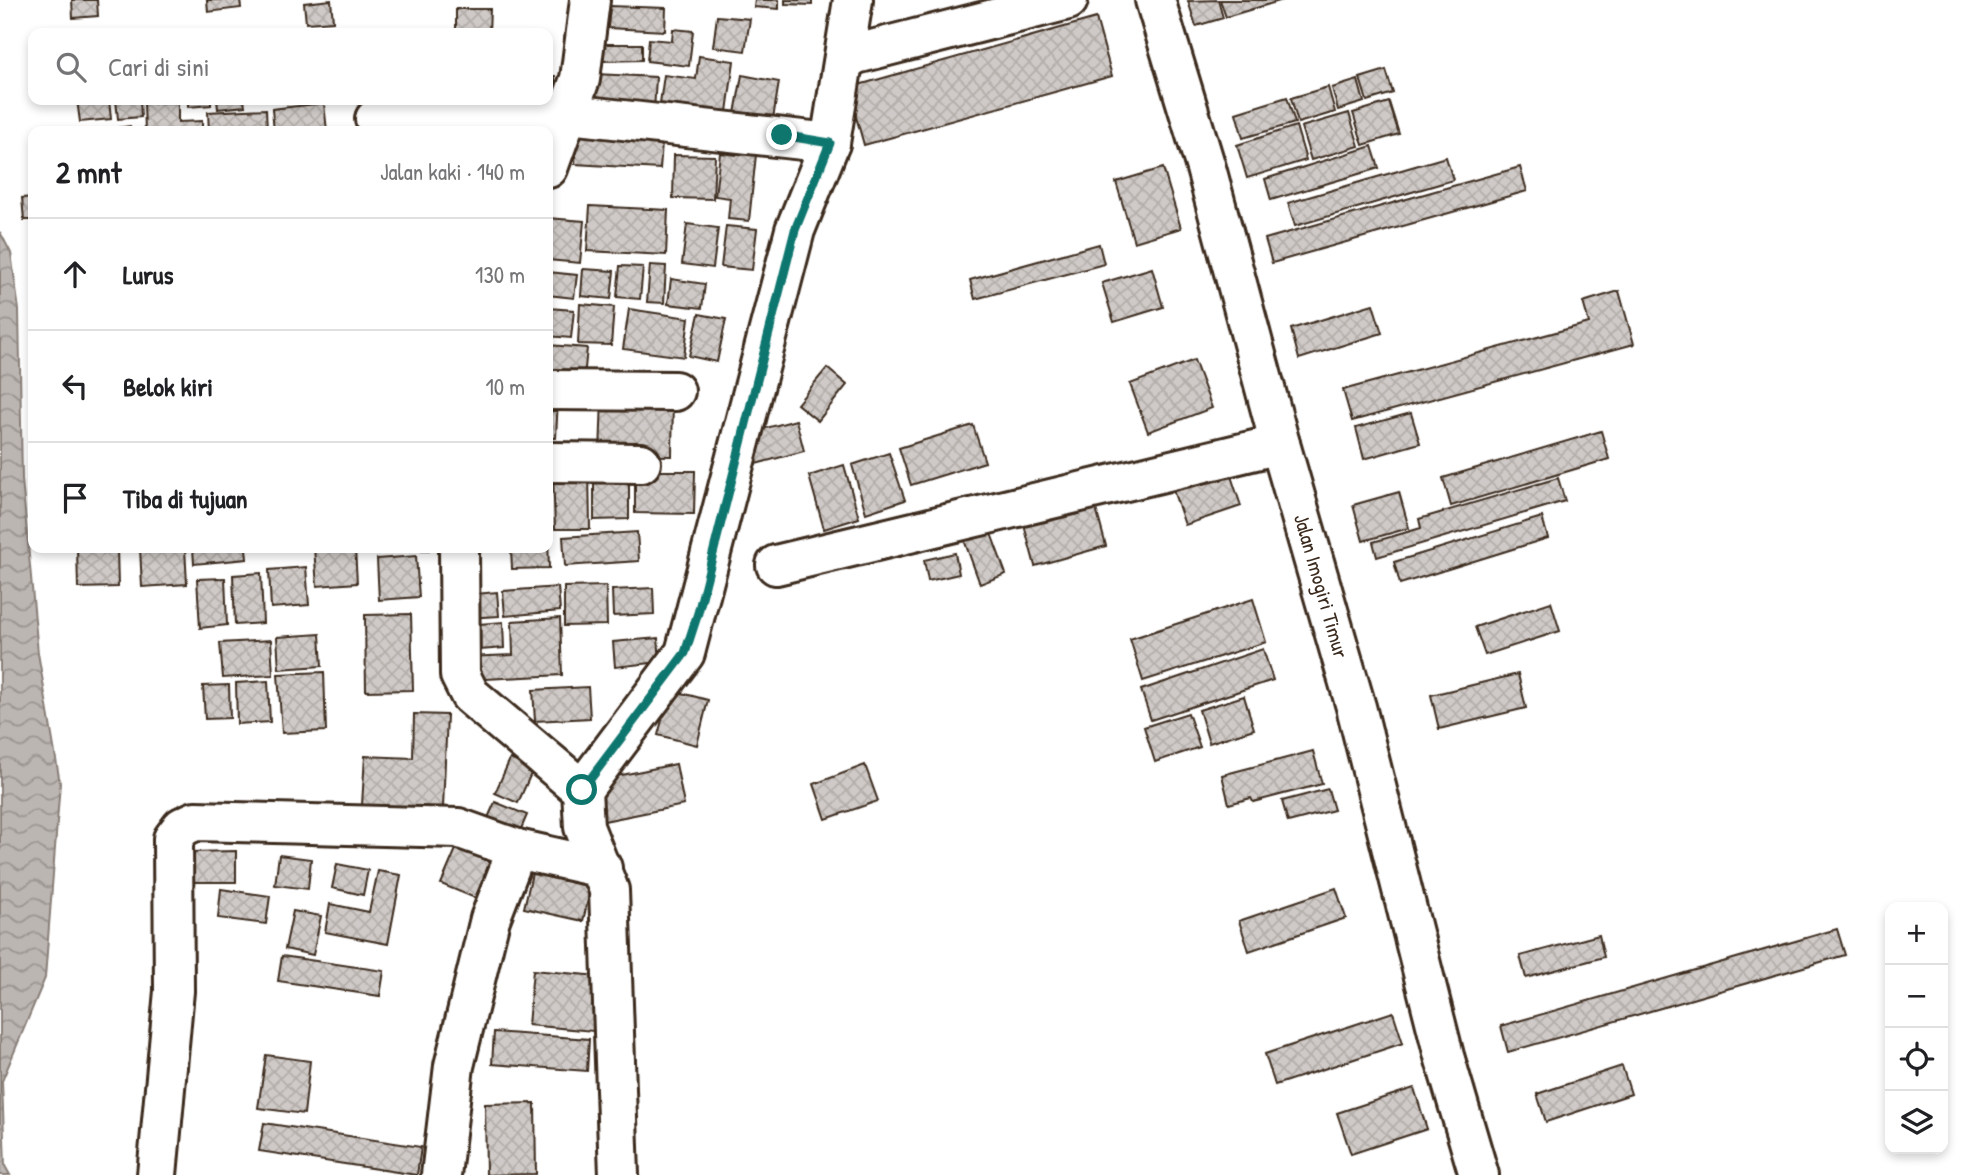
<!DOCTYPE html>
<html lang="id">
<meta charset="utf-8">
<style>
body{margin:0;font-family:"Patrick Hand",sans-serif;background:#f2f2f2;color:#202124}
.controls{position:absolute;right:21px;bottom:21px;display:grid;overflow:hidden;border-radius:14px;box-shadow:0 4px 10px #0003}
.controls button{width:63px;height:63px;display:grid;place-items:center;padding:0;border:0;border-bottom:2px solid #e0e0e0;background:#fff;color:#202124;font:35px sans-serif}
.stop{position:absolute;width:21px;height:21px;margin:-16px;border:5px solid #0f766e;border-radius:50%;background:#fff}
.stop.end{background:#0f766e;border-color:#fff;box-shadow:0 2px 7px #0008}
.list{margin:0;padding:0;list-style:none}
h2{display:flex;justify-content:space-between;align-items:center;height:91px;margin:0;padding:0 28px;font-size:30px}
h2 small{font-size:23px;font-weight:400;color:#757577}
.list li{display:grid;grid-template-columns:46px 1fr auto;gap:21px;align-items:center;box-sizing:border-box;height:112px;padding:0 28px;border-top:2px solid #e0e0e0}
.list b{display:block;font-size:26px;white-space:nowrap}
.list em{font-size:23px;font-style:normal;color:#757577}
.icon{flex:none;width:38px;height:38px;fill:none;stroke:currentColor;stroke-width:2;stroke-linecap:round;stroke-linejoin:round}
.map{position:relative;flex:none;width:1969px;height:1175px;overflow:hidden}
.search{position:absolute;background:#fff;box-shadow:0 4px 10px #0003;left:28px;top:28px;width:525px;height:77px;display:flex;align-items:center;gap:18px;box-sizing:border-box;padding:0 24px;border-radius:14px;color:#757577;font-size:26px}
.panel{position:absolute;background:#fff;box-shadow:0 4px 10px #0003;left:28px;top:126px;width:525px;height:427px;border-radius:14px}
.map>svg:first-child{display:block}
.water{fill:url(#water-waves);stroke:#887e77;stroke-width:2}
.building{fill:url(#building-cross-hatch);stroke:#3b2a1e;stroke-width:2}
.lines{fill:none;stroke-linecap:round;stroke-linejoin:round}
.street-casing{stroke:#3b2a1e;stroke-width:44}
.primary-casing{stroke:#3b2a1e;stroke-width:44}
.street{stroke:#fff;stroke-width:38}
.primary{stroke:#fff;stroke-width:38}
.route{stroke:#0f766e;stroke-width:9}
.labels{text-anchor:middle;stroke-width:7;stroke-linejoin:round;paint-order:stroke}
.street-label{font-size:21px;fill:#3b2a1e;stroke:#fff}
</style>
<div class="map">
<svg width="1969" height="1175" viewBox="0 0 1969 1175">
<defs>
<pattern id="water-waves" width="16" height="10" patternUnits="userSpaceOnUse" patternTransform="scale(1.75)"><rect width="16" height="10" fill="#bcb6b3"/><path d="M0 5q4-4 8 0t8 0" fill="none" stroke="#9a9491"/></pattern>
<pattern id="building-cross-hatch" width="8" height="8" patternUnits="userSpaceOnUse" patternTransform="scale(1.75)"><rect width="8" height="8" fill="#cfcac7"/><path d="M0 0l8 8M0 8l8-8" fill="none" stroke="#b3aeaa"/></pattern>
</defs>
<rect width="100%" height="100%" fill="#fff"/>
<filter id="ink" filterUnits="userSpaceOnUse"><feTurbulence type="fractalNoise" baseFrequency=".0143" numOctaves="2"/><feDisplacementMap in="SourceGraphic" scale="14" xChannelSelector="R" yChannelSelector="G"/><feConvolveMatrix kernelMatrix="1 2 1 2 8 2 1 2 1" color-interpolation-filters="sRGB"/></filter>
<g filter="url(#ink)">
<path class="water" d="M0,232l11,21 8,57 3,169 16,174 22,130 -15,195 -43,103 3,85 5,9h-10z"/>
<g class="building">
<path d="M72,0h25l1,16 -25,2z"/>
<path d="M207,0h33l1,8 -33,4z"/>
<path d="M331,0l2,21 -27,2 -2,-20z"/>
<path d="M755,0h24v9l-25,-2z"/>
<path d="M785,0h27v5l-27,-1z"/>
<path d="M1218,0l5,18 -27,8 -8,-25z"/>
<path d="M1220,0h63l-57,17z"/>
<path d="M609,6l57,2 -1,23 -57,-3z"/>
<path d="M456,9h34l-1,24h-33z"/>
<path d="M717,16l33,3 -5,32 -32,-4z"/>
<path d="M1096,18l16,58 -248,69 -16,-57z"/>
<path d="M353,27v6h-43v-1z"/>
<path d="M673,29l20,2 -4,35 -42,-5 2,-22 23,2z"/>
<path d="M602,44h40v16l-40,1z"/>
<path d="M699,56l35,5 -8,58 -67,-9 5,-35 32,4z"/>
<path d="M1386,70l7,23 -26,8 -7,-23z"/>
<path d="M595,74l61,3 -2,35 -62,-3z"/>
<path d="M742,75l37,7 -7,43 -38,-6z"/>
<rect x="548" y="76" width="7" height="23"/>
<path d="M1358,80l6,22 -26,8 -6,-22z"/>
<path d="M1328,87l7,25 -37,11 -7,-25z"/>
<path d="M1287,97l8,26 -52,15 -7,-25z"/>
<path d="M77,100h32l2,19 -31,3z"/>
<path d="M116,100h24l1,17 -23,2z"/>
<path d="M188,100h23v5l-23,2z"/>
<path d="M217,100h27l1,6 -27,3z"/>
<path d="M287,100h24v1l-24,2z"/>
<path d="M178,102v20l24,-1v10h-57l-1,-28z"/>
<path d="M1389,102l10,32 -36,11 -10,-32z"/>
<path d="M324,103l3,28h-53l-2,-22z"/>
<path d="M266,109l1,22h-58l-1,-19z"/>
<path d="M1349,113l10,33 -48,14 -10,-33z"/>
<path d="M577,125l86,5 -3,39 -85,-5z"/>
<path d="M130,126l1,5h-30v-1z"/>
<path d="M1296,126l10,34 -59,18 -10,-33z"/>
<path d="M737,144l20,1 -8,76 -21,-2 2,-21 -15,-2 5,-43 16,2z"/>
<path d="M1372,146l7,22 -108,32 -6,-21z"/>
<path d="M674,155l41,1 -2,43 -40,-1z"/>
<path d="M1446,157l7,23 -158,46 -7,-23z"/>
<path d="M1520,167l7,24 -255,72 -7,-24z"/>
<path d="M1163,168l18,60 -47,14 -18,-60z"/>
<path d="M33,197v23h-9l-2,-22z"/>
<path d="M590,206l78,4 -2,45 -79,-4z"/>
<path d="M548,218l36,3 -4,42 -32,-3z"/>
<path d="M687,224l31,4 -5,40 -31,-4z"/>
<path d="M726,226l31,3 -5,41 -31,-3z"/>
<path d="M1099,244l5,20 -129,35 -5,-19z"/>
<path d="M650,265l16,1 -2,37 -17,-1z"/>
<path d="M620,266l23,1 -3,32 -23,-2z"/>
<path d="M1152,268l11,39 -49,15 -12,-39z"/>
<path d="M583,269l31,2 -3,28 -30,-3z"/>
<path d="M548,272l29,3 -3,23 -26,-3z"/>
<path d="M671,279l34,5 -3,24 -34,-4z"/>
<path d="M1619,291l15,53 -282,77 -9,-31 246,-67 -6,-21z"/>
<path d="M580,304l34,3 -3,38 -33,-1z"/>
<path d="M1373,304l9,29 -83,26 -8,-30z"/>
<path d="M548,308l26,2 -3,28 -23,-2z"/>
<path d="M629,309l60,9 -5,39 -61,-8z"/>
<path d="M699,314l27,5 -9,43 -28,-6z"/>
<path d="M548,345l39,3 -3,31 -36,-3z"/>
<path d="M1194,360l18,48 -64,24 -18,-48z"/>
<path d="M827,368l20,17 -29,36 -21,-17z"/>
<path d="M548,397l10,1 -2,40h-8z"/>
<path d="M602,397l71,1 -1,58 -72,-1z"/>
<path d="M1411,413l9,30 -56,16 -8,-31z"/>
<path d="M796,420l8,31 -52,14 -8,-31z"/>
<path d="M973,425l12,37 -74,23 -12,-37z"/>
<path d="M1601,431l8,28 -158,47 -8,-28z"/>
<path d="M889,453l16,47 -39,13 -14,-48z"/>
<path d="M844,465l15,53 -35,11 -15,-53z"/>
<path d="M1228,467l13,39 -56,19 -13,-38z"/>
<path d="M629,469v50l-35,1v-50z"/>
<path d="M589,471l1,58h-35l-2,-57z"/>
<path d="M635,471h60l-1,43 -59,-1z"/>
<path d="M1558,478l7,23 -188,56 -4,-15 48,-14 -2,-9z"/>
<path d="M1399,492l10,36 -46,13 -10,-36z"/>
<path d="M1095,505l11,41 -71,20 -11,-41z"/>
<path d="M1542,517l6,21 -148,46 -6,-22z"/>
<path d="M989,528l17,46 -26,10 -17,-47z"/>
<path d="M637,532l2,29 -74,5 -2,-29z"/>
<path d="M548,537l1,31 -37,1 -1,-21h37z"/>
<path d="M77,548h40l1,39 -40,1z"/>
<path d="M140,548h45l2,36 -45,3z"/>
<path d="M193,548h53l1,11 -53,5z"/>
<path d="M314,548h41l2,35 -40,3z"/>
<path d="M386,548h43v2h-44z"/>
<path d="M955,553l4,21 -31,7 -4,-21z"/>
<path d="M416,556l3,41 -40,3 -2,-41z"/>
<path d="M306,567l3,38 -38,3 -2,-38z"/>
<path d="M261,573l2,50 -28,2 -2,-50z"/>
<path d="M225,578l2,47 -27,3 -3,-49z"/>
<path d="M606,586l1,39 -43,1v-39z"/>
<path d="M558,587l2,24 -55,5 -2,-25z"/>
<path d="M653,588l1,26 -41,2 -1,-26z"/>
<path d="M497,592l2,24 -33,2 -2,-23z"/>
<path d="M1253,599l13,43 -123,39 -13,-42z"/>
<path d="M1551,602l9,29 -75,24 -10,-28z"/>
<path d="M411,614l2,76 -47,1 -1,-76z"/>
<path d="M560,618l2,57 -95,5 -1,-23 47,-2 -1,-34z"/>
<path d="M503,622l1,26 -36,3 -1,-26z"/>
<path d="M320,634l2,32 -43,3 -2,-32z"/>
<path d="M658,638l2,24 -45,5 -2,-25z"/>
<path d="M271,640l2,35 -50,3 -3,-35z"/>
<path d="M1263,649l10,31 -122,40 -10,-30z"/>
<path d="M324,672l2,59 -44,2 -4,-59z"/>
<path d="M1518,674l8,34 -87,21 -8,-34z"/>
<path d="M268,681l2,41 -33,2 -1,-41z"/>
<path d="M229,685l1,33 -25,1 -2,-33z"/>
<path d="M588,687l2,31 -55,3 -2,-31z"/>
<path d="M670,690l38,10 -11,45 -39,-10z"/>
<path d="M1244,696l10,33 -45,14 -10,-33z"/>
<path d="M1188,713l12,34 -45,15 -11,-35z"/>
<path d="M414,714l33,1 -4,93 -81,-3 3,-49 48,2z"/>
<path d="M1313,751l9,33 -69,18 -2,-4 -22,6 -7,-29z"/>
<path d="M510,759l23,10 -15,34 -23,-10z"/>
<path d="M676,764l8,41 -80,16 -7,-41z"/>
<path d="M865,765l13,36 -52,18 -12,-35z"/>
<path d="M1328,789l6,21 -46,12 -6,-21z"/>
<path d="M495,802l32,13 -12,28 -32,-14z"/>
<path d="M459,842l34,14 -18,42 -34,-14z"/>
<path d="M236,851v31h-46l-1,-30z"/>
<path d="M279,855l32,4 -3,30 -33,-4z"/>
<path d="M337,864l31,6 -5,25 -31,-7z"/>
<path d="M533,869l59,13 -9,39 -59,-13z"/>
<path d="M378,871l23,4 -13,69 -63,-12 5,-28 39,8z"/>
<path d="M1336,888l10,30 -97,33 -10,-30z"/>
<path d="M221,889l49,7 -4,28 -48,-6z"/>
<path d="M293,911l28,5 -8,39 -28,-6z"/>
<path d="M1837,929l8,26 -337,97 -7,-26z"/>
<path d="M1599,935l5,22 -78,21 -6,-22z"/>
<path d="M282,956l102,15 -4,25 -102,-15z"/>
<path d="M533,970l65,6 -5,55 -65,-6z"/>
<path d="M1393,1012l10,31 -128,42 -10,-31z"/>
<path d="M494,1032l95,7 -2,32 -95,-7z"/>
<path d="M266,1055l44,6 -6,53 -46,-6z"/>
<path d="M1622,1066l9,28 -85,28 -9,-28z"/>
<path d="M1414,1088l13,41 -76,25 -14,-41z"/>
<path d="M535,1103l1,71 -50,1 -1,-71z"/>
<path d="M264,1123l157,24 -4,28 -158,-24z"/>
</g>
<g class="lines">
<g class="street-casing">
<g id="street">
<path d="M846,60l10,-6 212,-54"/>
<path d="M375,119l194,-5 261,29"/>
<path d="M548,168l32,-89 10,-79"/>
<path d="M548,390l127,1"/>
<path d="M548,462l93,1"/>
<path d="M459,548l1,127 10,20 112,95 2,37 25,63 10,285"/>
<path d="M776,565l504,-121"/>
<path d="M582,790l103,-137 110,-423 35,-87 23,-143"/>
<path d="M157,1175l17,-184 -1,-152 9,-12 13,-6 263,7 59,21 85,19"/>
<path d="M441,1175l13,-109 36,-147 27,-70"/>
</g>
</g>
<g class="primary-casing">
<path id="primary" d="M1155,0l51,168 74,276 76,263 88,349 35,119"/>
</g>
<use href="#street" class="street"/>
<use href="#primary" class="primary"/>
</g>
</g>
<g class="lines" filter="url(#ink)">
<path class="route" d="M582,790l103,-137 13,-40 97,-383 35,-87 -48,-8"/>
</g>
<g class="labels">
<g class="street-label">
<text transform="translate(1321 586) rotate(74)" y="7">Jalan Imogiri Timur</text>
</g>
</g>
</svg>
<div class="controls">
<button>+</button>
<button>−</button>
<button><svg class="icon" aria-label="locate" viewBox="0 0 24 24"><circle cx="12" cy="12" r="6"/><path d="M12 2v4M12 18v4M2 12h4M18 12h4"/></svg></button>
<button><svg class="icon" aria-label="layers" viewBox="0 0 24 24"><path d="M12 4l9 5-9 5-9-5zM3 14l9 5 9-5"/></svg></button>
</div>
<div class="stop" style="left:582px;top:790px"></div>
<div class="stop end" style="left:782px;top:135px"></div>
<div class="search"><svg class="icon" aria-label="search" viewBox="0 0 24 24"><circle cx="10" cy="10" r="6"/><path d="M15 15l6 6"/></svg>Cari di sini</div>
<section class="panel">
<h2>2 mnt<small>Jalan kaki · 140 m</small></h2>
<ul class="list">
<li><svg class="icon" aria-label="ahead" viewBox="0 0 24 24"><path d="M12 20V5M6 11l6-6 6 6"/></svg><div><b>Lurus</b></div><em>130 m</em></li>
<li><svg class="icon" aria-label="left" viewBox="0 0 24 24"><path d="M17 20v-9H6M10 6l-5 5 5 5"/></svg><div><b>Belok kiri</b></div><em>10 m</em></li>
<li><svg class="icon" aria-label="arrive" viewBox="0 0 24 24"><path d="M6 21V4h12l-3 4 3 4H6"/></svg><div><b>Tiba di tujuan</b></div></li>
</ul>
</section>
</div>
